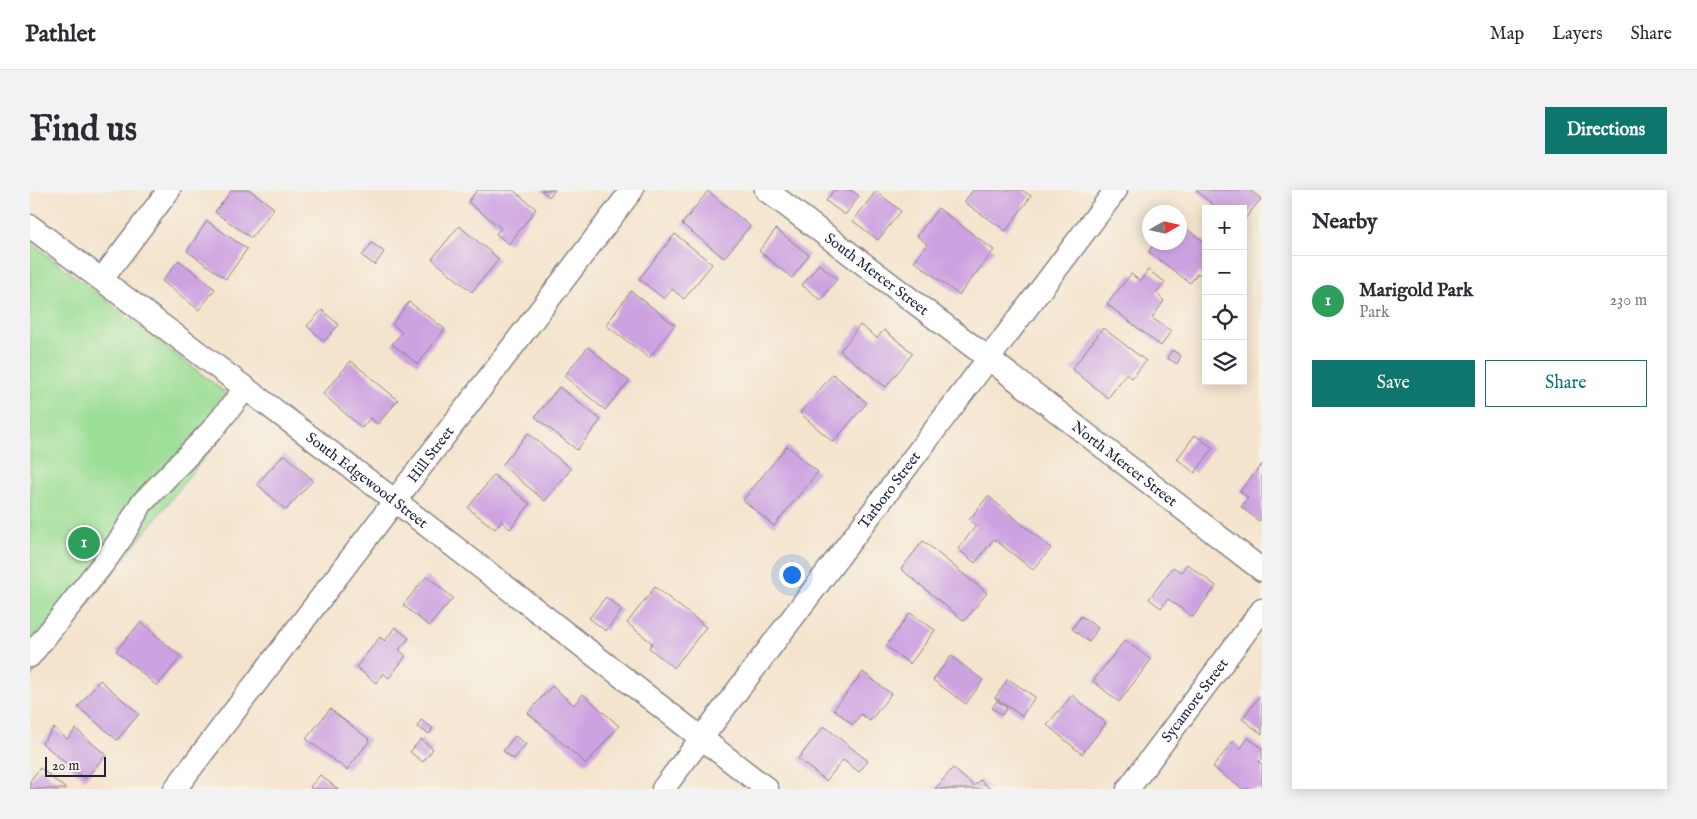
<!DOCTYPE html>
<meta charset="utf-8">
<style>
body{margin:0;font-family:"IM FELL English",serif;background:#f2f2f3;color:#2b2b33}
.controls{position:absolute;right:15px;top:15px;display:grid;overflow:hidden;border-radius:0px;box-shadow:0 2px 12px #0003}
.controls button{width:45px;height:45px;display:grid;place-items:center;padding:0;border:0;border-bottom:1px solid #e1e1e2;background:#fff;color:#2b2b33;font:25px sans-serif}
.compass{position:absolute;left:1112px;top:15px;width:45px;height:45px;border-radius:50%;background:#fff;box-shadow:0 2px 12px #0003;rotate:81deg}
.scale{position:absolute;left:15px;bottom:12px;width:61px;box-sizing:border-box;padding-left:5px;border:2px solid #22223b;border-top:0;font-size:14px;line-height:18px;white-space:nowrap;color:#22223b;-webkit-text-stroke:4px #f7f3e8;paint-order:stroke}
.you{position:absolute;left:761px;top:384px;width:18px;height:18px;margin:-12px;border:4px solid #fff;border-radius:50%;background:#1a73e8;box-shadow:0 0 0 8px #1a73e833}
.badge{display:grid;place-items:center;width:32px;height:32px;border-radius:50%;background:#0f766e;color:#fff;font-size:16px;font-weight:700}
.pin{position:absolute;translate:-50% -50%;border:2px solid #fff;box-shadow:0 1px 5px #0006}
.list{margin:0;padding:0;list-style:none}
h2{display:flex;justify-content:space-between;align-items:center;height:65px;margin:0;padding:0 20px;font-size:21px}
h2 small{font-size:16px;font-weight:400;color:#7c7c81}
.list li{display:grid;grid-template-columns:32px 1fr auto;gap:15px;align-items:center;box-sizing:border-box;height:90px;padding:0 20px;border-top:1px solid #e1e1e2}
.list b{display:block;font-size:19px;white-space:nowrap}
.list p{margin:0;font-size:16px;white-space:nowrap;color:#7c7c81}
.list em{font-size:16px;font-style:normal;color:#7c7c81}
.actions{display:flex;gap:10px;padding:15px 20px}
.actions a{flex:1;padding:11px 0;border:1px solid #0f766e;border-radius:0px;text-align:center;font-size:18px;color:#0f766e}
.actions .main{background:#0f766e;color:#fff}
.icon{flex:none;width:28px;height:28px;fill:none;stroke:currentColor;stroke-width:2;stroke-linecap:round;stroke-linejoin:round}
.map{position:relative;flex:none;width:1232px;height:599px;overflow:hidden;border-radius:0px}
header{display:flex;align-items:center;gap:30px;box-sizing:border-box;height:70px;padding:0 25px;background:#fff;border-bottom:1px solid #e1e1e2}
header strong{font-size:24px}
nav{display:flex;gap:28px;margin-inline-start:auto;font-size:18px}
.intro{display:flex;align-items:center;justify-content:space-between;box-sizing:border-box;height:120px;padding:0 30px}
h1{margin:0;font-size:35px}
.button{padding:12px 22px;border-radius:0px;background:#0f766e;color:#fff;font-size:18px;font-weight:700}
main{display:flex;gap:30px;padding:0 30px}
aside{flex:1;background:#fff;border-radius:0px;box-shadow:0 2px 12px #0003}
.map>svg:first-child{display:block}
.green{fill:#9bde95;stroke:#5e8068}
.building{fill:#cda2e1}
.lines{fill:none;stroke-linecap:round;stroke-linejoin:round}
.minor-casing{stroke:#8b8384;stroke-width:25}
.minor{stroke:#fff;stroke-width:22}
.labels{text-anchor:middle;stroke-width:5;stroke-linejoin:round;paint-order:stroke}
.street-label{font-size:15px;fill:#22223b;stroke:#f7f3e8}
</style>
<header>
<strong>Pathlet</strong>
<nav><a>Map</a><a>Layers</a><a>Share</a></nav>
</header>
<div class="intro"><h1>Find us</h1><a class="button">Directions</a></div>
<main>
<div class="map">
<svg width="1232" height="599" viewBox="0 0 1232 599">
<rect width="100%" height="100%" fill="#f7f3e8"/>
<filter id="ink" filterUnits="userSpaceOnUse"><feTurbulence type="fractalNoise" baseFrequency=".02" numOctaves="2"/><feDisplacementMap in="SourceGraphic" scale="10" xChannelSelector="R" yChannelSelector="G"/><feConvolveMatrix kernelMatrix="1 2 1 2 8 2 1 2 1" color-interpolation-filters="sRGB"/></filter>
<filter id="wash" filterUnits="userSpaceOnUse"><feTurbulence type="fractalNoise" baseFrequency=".0096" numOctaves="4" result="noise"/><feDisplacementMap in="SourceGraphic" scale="20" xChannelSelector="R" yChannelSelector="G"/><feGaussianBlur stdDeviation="1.12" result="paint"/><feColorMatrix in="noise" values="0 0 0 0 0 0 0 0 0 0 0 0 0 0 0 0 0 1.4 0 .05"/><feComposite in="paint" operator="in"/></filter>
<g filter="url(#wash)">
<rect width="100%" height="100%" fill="#f4e4cd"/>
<path class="green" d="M0,52l214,165 -214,271z"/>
<g id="blocks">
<g class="building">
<path d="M202,0h18l24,18 -23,30 -36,-26z"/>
<path d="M447,0h36l23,19 -27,35 -13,-10 5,-6 -33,-26z"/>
<path d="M511,0h14l-6,7z"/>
<path d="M804,0h17l8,6 -14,19 -19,-14z"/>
<path d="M943,0h49l9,6 -25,35 -42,-29z"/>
<path d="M1166,0h54l11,9 -18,22v-12h-25z"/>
<path d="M678,1l42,35 -26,32 -42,-34z"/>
<path d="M846,1l25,20 -23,29 -25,-19z"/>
<path d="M908,18l56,42 -35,45 -45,-34 13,-17 -10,-8z"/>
<path d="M177,31l40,28 -21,30 -39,-28z"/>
<path d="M1150,34l26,19v36l-8,-6 -8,10 -41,-31 6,-10h25z"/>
<path d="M429,36l40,33 -27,33 -40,-33z"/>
<path d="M746,39l33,26 -17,23 -33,-27z"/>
<path d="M645,44l37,30 -28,35 -12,-10 -8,10 -25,-20z"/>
<path d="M342,53l12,9 -9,13 -13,-9z"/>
<path d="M149,70l36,29 -16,21 -37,-29z"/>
<path d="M789,74l18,15 -16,21 -19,-15z"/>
<path d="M1118,80l17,12 -9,11 8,8 -12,17 19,13 -10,15 -54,-42 24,-30 9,7z"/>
<path d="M601,101l44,34 -26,33 -43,-33z"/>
<path d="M379,112l36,27 -27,35 -26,-20 10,-12 -10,-8z"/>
<path d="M292,120l17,15 -15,16 -17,-15z"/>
<path d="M830,135l17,13 7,-8 29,23 -27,34 -46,-36z"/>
<path d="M1073,138l43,33 -14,17 -6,-4 -18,24 -36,-29z"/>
<path d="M558,157l41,34 -24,29 -41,-34z"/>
<path d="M1142,160l9,6 -4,8 -10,-6z"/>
<path d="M321,171l47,39 -20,24 -8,-6 -8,10 -39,-34z"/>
<path d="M803,184l34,29 -34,39 -33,-29z"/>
<path d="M529,197l42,33 -24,30 -42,-33z"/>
<path d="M498,243l43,36 -26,32 -43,-36z"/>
<path d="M1165,245l18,13 -18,25 -18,-14z"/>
<path d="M757,256l31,26 -44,54 -31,-26z"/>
<path d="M254,264l29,26 -27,30 -29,-26z"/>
<path d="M1232,274v53l-3,4 -18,-14 7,-9 -8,-7z"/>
<path d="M464,285l36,29 -20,25 -9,-8 -6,8 -27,-21z"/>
<path d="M958,306l63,52 -18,22 -39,-31 -19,24 -17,-14 18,-23 -7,-6z"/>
<path d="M893,351l64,52 -23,28 -63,-52z"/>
<path d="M1157,374l29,22 -23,31 -25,-18 -7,9 -12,-9 24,-32 8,5z"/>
<path d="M397,386l26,22 -24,28 -26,-21z"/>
<path d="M625,397l51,40 -32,41 -25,-20 3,-5 -25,-20z"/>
<path d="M576,407l16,13 -16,21 -17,-13z"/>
<path d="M880,423l25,17 -25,34 -24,-18z"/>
<path d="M1051,426l17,12 -9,14 -17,-13z"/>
<path d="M111,432l40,35 -24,29 -41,-35z"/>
<path d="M365,437l14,11 -10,12 7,6 -17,22 -6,-5 -7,10 -20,-16 24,-30 5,4z"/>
<path d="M1095,450l26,20 -32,42 -26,-21z"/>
<path d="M921,466l32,24 -17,24 -33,-24z"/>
<path d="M833,482l28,22 -21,27 -9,-7 -8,11 -19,-16z"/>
<path d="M978,489l27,18 -13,19 -27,-18z"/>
<path d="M70,490l39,34 -22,26 -39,-33z"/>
<path d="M522,496l22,19 9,-11 36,32 -33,38 -58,-51z"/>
<path d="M1042,505l34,28 -24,31 -35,-29z"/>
<path d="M1230,506l2,2v36l-20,-15z"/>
<path d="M967,511l10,7 -5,7 -10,-7z"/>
<path d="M300,519l40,31 -23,30 -41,-31z"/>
<path d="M391,530l12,8 -4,6 -12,-7z"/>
<path d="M794,536l44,35 -9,11 -16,-12 -17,21 -28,-22z"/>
<path d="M24,538l13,11 9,-10 30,26 -21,24 -43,-36z"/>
<path d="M485,546l11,8 -12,15 -11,-8z"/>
<path d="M1218,548l14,10v11l-3,3 3,2v25h-20l-29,-22 20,-26 8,7z"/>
<path d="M391,549l12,10 -10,13 -13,-10z"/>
<path d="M10,578l26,21h-36v-8z"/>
<path d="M923,578l21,18 6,-6 11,9h-56z"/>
<path d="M290,585l18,14h-25l-3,-2z"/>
</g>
</g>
</g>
<g filter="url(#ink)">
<use href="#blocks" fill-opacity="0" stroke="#8b8384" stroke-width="1"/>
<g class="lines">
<g class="minor-casing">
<g id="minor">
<path id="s1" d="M736,0l222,168 274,212"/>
<path id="s2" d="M0,36l364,274 373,289"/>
<path d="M72,89l67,-89"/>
<path d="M0,466l72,-91 20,-28 19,-33 71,-74 34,-42"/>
<path id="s3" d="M145,599l457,-599"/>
<path id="s4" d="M633,599l453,-599"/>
<path id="s5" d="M1098,599l134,-179"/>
</g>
</g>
<use href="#minor" class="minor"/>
</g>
</g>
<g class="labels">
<g class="street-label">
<text dy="5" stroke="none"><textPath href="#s1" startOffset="139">South Mercer Street</textPath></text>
<text dy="5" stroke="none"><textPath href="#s3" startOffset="421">Hill Street</textPath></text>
<text dy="5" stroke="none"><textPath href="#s1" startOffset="451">North Mercer Street</textPath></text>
<text dy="5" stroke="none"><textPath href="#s2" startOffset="422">South Edgewood Street</textPath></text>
<text dy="5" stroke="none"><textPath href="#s4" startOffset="375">Tarboro Street</textPath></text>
<text dy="5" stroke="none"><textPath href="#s5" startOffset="111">Sycamore Street</textPath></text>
</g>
</g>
</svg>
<div class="controls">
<button>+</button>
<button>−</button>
<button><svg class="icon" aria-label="locate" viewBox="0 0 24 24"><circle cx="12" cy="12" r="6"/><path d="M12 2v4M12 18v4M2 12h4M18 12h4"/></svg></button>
<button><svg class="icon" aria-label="layers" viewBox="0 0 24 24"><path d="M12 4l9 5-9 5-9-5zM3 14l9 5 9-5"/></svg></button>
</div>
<svg class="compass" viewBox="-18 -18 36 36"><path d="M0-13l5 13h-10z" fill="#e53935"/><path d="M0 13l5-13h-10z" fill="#7c7c81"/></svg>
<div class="scale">20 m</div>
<div class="you"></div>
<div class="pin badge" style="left:54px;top:353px;background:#2e9e5b">1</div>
</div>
<aside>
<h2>Nearby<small></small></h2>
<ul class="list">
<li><span class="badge" style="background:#2e9e5b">1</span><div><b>Marigold Park</b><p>Park</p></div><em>230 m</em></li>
</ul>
<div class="actions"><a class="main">Save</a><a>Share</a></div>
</aside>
</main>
